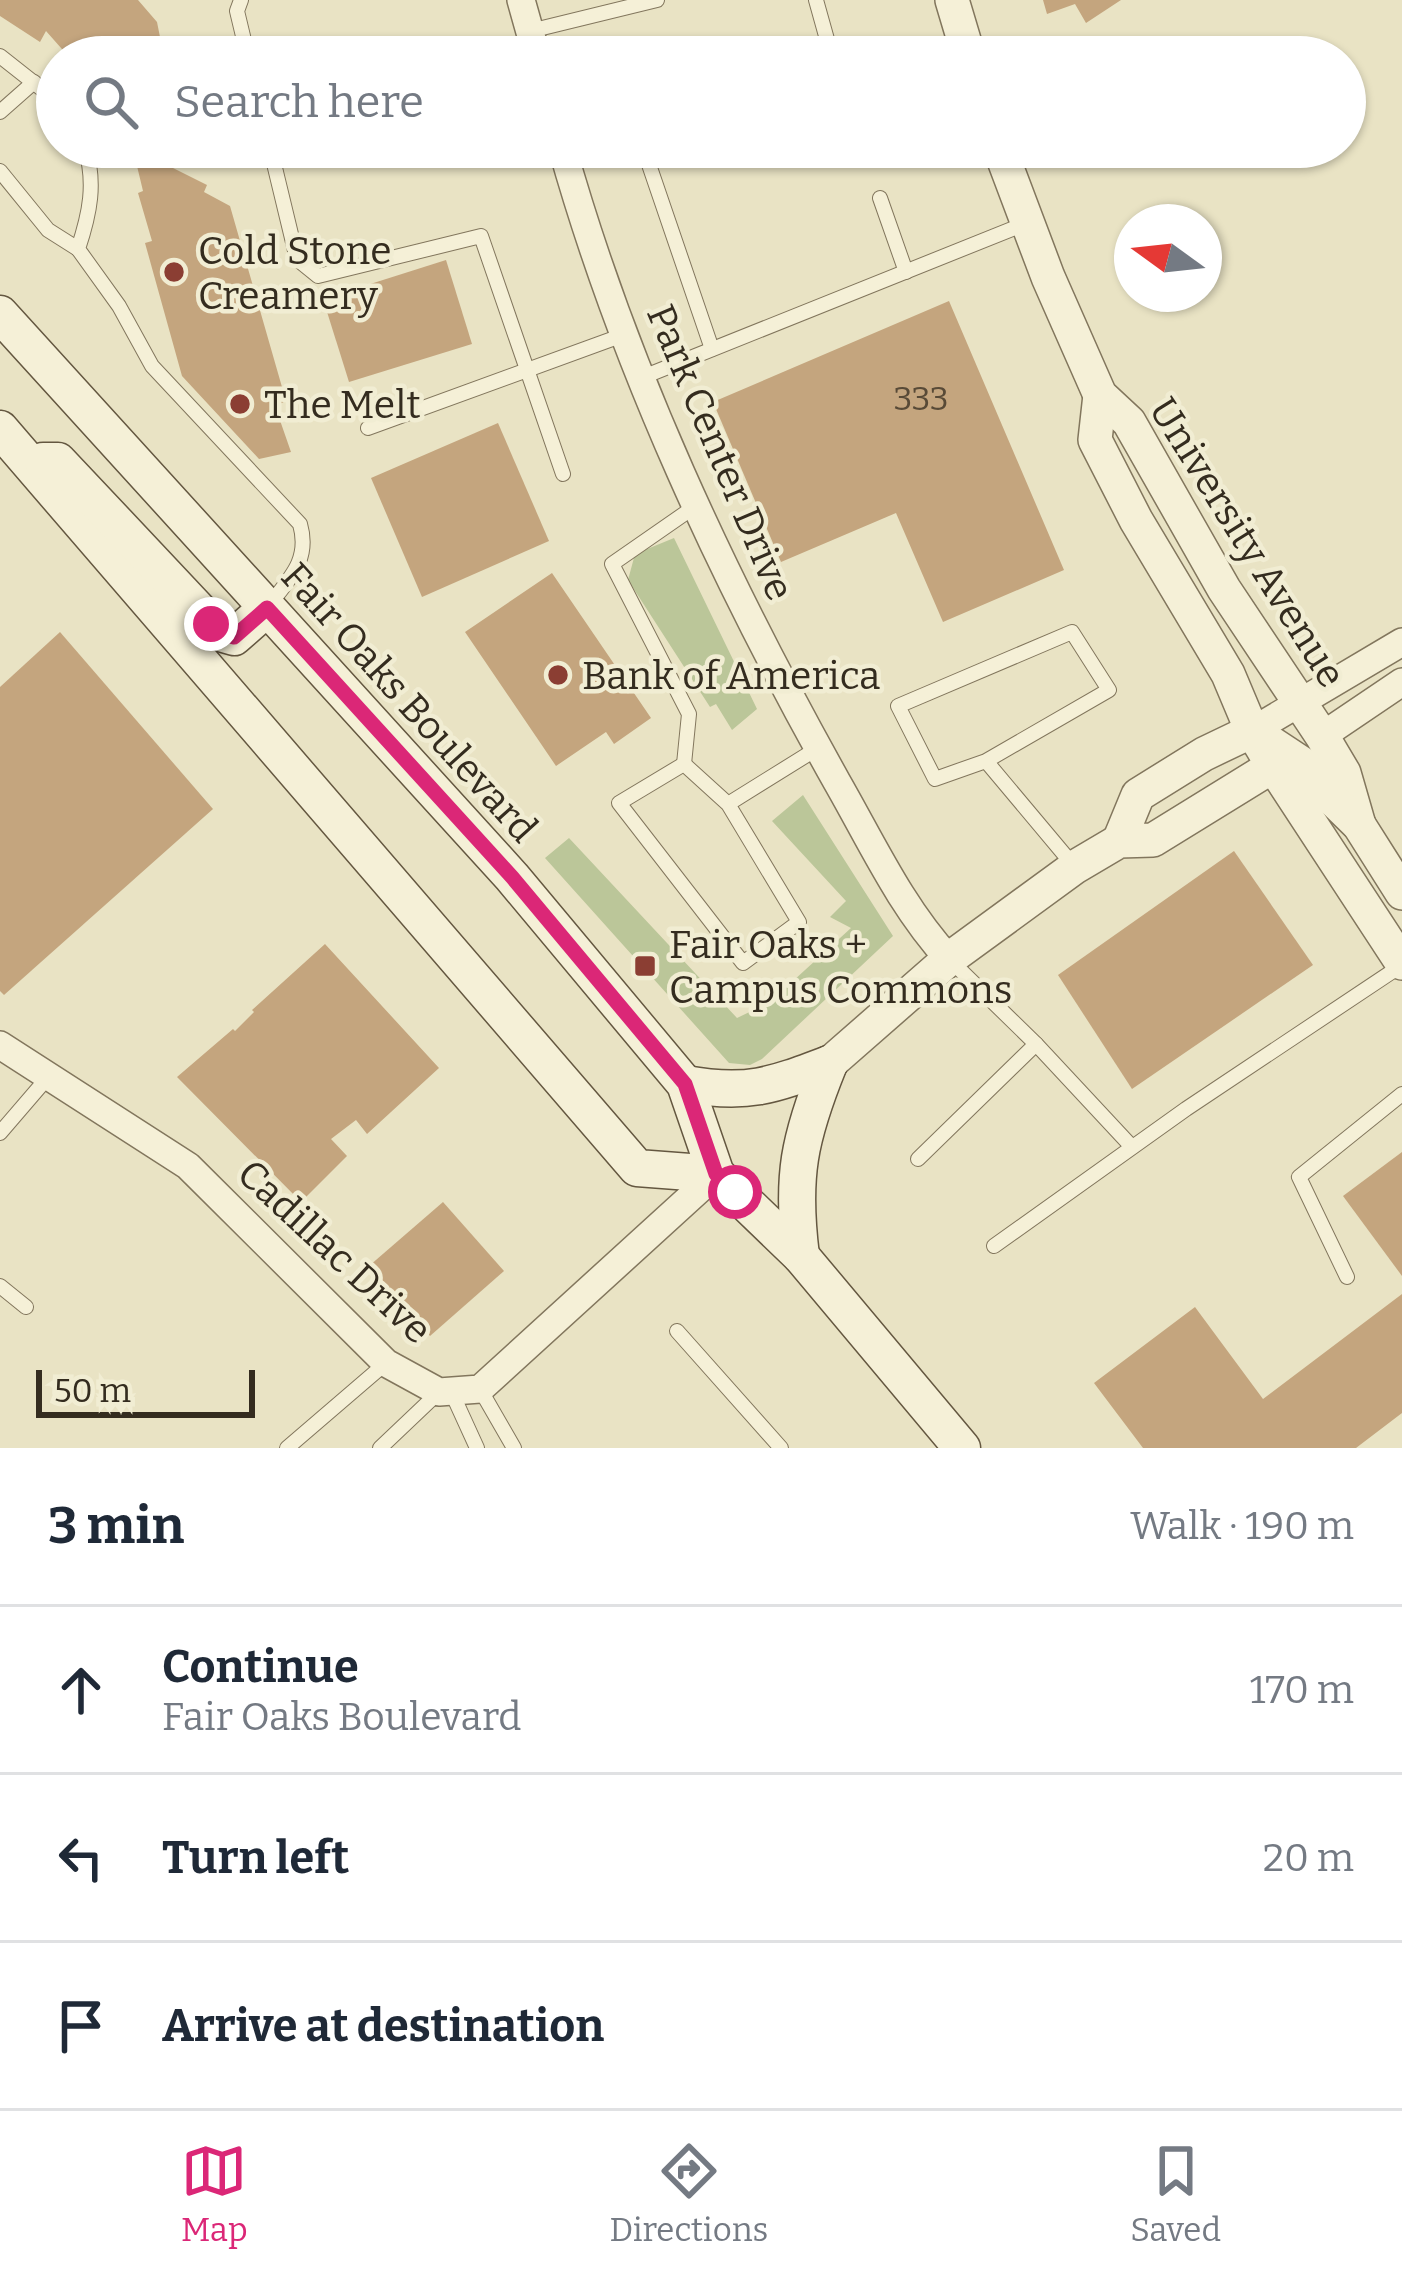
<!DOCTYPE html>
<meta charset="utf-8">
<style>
body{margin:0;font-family:Bitter,serif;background:#f2f2f3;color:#1f2937}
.compass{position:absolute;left:1114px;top:204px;width:108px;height:108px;border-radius:50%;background:#fff;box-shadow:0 3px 9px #0004;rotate:285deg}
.scale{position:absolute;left:36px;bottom:30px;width:219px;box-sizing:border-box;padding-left:12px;border:6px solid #342c1f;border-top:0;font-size:33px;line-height:42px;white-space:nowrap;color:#342c1f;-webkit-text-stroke:9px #f1edd3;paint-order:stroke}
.stop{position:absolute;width:36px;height:36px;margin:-27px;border:9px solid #db2777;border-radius:50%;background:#fff}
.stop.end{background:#db2777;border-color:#fff;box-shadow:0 3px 12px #0008}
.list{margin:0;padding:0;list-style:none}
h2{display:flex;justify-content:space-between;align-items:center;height:156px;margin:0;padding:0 48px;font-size:51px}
h2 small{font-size:39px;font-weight:400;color:#747a83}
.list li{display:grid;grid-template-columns:78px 1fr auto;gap:36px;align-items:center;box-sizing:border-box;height:168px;padding:0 48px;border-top:3px solid #e0e1e3}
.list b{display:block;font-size:45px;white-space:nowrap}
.list p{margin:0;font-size:39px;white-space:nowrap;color:#747a83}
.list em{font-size:39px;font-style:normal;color:#747a83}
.icon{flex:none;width:66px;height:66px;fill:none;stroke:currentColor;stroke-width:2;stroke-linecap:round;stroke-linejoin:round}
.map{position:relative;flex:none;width:1402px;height:1448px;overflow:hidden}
.search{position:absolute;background:#fff;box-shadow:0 3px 9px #0004;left:36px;right:36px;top:36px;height:132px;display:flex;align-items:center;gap:30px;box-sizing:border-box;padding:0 42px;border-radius:66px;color:#747a83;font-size:45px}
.sheet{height:660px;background:#fff}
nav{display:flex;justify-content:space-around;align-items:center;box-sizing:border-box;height:168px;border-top:3px solid #e0e1e3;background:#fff;font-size:33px;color:#747a83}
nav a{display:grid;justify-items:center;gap:6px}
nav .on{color:#db2777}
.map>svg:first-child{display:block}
.green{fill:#bbc699}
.building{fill:#c4a57e}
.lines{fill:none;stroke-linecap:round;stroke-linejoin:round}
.service-casing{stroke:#82765d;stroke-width:16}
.minor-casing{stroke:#82765d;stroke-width:30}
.tertiary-casing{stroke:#82765d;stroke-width:36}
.secondary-casing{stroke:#645740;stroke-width:39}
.service{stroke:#f5f0d7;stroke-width:14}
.minor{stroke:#f5f0d7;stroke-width:27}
.tertiary{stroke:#f5f0d7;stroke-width:33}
.secondary{stroke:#f5f0d7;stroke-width:36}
.route{stroke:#db2777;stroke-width:15}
.poi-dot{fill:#8b3e33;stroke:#f1edd3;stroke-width:4.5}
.labels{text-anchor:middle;stroke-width:9;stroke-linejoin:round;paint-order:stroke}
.number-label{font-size:33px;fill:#584a37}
.poi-label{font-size:39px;fill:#342c1f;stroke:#f1edd3;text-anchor:start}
.street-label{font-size:39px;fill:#342c1f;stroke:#f1edd3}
</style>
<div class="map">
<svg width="1402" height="1448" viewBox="0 0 1402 1448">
<rect width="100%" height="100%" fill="#e9e3c4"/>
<g class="green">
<path d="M674,538l83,171 -25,21 -16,-26 -6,3 -82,-127 7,-26z"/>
<path d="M803,795l90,141 -131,123 -12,6 -21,-2 -184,-205 24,-20 168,180 33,-16 81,-74 -21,-11 16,-16 -74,-80z"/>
</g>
<g class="building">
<path d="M0,0h138l19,22 7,35h-95l-23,-26 -6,11 -40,-26z"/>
<path d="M1043,0h78l-35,23 -11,-19 -28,10z"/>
<path d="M159,161l48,24 -3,7 26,14 56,195 -11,5 16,46 -32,7 -77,-83 -37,-133 7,-2 -14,-48 5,-2 -6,-25z"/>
<path d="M446,260l26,84 -123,38 -26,-83z"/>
<path d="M949,301l115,269 -121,52 -47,-109 -115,49 -68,-160z"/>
<path d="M498,423l51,118 -127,56 -51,-119z"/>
<path d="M552,573l99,145 -37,26 -8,-12 -50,34 -91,-134z"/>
<path d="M60,632l153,177 -209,186 -4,-4v-304z"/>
<path d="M1234,851l79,114 -181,124 -74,-114z"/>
<path d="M325,944l114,124 -72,66 -11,-14 -25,19 16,17 -46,46 -124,-125 56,-48 2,2 19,-19 -2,-2z"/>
<path d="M1402,1152v124l-59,-80z"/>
<path d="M443,1202l61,69 -74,65 -61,-70z"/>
<path d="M1402,1294v119l-46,35h-213l-49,-65 101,-76 68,92z"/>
</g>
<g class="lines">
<g class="service-casing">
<g id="service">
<path d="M241,0l-4,11 11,46"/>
<path d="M530,31l127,-31"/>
<path d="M0,56l57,45"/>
<path d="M786,57l42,-14 -12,-43"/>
<path d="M0,112l34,-30"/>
<path d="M85,147c11,36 5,66 -7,102l41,57 33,60 148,158c10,35 -9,53 -30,80"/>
<path d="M270,147l27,112 21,17 163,-40 82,238"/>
<path d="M643,147l69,202"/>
<path d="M0,171l48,59 30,19"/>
<path d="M880,198l26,74"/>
<path d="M643,377l384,-154"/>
<path d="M368,428l258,-94"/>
<path d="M986,761l123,-71 -37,-58 -174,74 37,73 51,-18 88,105"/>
<path d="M684,764l5,-50 -77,-150 85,-59"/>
<path d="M728,804l71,118 -56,41 -124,-160 65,-39 44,40 90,-56"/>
<path d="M949,959l87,85 96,103"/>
<path d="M0,1133l49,-57"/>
<path d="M918,1159l118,-115"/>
<path d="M994,1246l192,-137 216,-144"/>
<path d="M1347,1277l-48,-100 103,-83"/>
<path d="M0,1286l26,21"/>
<path d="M677,1331l104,117"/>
<path d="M480,1389l34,59"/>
<path d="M451,1391l26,57"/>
<path d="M287,1448l99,-85"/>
<path d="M380,1448l59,-56"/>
</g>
</g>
<g class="minor-casing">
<g id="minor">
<path d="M521,0l16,57"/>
<path d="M562,147c62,221 163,435 275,635 35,61 64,125 112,177"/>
<path d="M1252,731l150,-89"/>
<path d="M1322,736l80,-54"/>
<path d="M0,1045l188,121 198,197 53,29 41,-3 236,-215"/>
</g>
</g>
<g class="tertiary-casing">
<g id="tertiary">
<path d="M952,0l17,57"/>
<path d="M999,147l49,130 52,118 29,27 95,167 98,147 22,37 15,52"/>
<path d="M1100,395l-5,45 41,80 92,154 24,57 21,35 129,197"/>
<path d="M1256,733l50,33 18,25 35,34 43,68"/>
<path d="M1119,841l19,-46 66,-41 48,-23"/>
<path d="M829,1064l120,-105 126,-92 44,-26 34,-1 120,-74"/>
</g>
</g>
<g class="secondary-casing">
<g id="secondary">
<path d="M0,314l512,563 173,207 31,90 85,82 161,192"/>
<path d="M0,429l637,739 79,6"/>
<path d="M43,461h15l162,172 14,4 33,-29"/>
<path d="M685,1084c62,11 86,2 144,-20"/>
<path d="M801,1256c-10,-79 -2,-118 28,-192"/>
</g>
</g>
<use href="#service" class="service"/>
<use href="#minor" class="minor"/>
<use href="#tertiary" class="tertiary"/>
<use href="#secondary" class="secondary"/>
</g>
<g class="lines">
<path class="route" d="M211,624l9,9 14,4 33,-29 245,269 173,207 31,90 19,18"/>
</g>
<g class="poi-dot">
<circle cx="174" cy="272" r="12"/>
<circle cx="240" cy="404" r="12"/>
<circle cx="558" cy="675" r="12"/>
<rect x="633" y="954" width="24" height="24" rx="6"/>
</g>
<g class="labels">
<g class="number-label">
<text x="921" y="410">333</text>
</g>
<g class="poi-label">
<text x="198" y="264">Cold Stone<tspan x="198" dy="45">Creamery</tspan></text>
<text x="264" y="418">The Melt</text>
<text x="582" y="689">Bank of America</text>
<text x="669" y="958">Fair Oaks +<tspan x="669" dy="45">Campus Commons</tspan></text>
</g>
<g class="street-label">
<text transform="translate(721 452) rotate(67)" y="14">Park Center Drive</text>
<text transform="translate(1248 542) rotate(58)" y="14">University Avenue</text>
<text transform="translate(410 702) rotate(48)" y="14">Fair Oaks Boulevard</text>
<text transform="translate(335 1251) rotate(43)" y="14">Cadillac Drive</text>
</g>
</g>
</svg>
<svg class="compass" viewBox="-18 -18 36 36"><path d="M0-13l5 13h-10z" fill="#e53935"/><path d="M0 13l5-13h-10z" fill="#747a83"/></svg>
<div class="scale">50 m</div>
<div class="stop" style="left:735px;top:1192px"></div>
<div class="stop end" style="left:211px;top:624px"></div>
<div class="search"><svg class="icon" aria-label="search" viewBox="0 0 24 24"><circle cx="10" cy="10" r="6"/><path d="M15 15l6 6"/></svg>Search here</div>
</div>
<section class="sheet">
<h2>3 min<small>Walk · 190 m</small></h2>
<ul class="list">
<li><svg class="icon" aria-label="ahead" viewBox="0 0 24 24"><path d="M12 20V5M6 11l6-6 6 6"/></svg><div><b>Continue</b><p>Fair Oaks Boulevard</p></div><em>170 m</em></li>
<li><svg class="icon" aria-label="left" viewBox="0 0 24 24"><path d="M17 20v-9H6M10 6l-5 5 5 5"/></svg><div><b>Turn left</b></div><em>20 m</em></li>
<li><svg class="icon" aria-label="arrive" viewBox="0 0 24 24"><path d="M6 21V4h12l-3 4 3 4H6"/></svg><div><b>Arrive at destination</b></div></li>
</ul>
</section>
<nav>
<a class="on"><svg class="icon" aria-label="map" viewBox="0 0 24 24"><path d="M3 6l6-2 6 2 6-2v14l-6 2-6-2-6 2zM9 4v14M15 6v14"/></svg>Map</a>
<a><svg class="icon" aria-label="directions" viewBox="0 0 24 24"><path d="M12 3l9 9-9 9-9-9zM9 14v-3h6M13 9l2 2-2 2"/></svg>Directions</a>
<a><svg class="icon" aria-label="saved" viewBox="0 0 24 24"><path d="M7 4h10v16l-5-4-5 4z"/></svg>Saved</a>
</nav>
